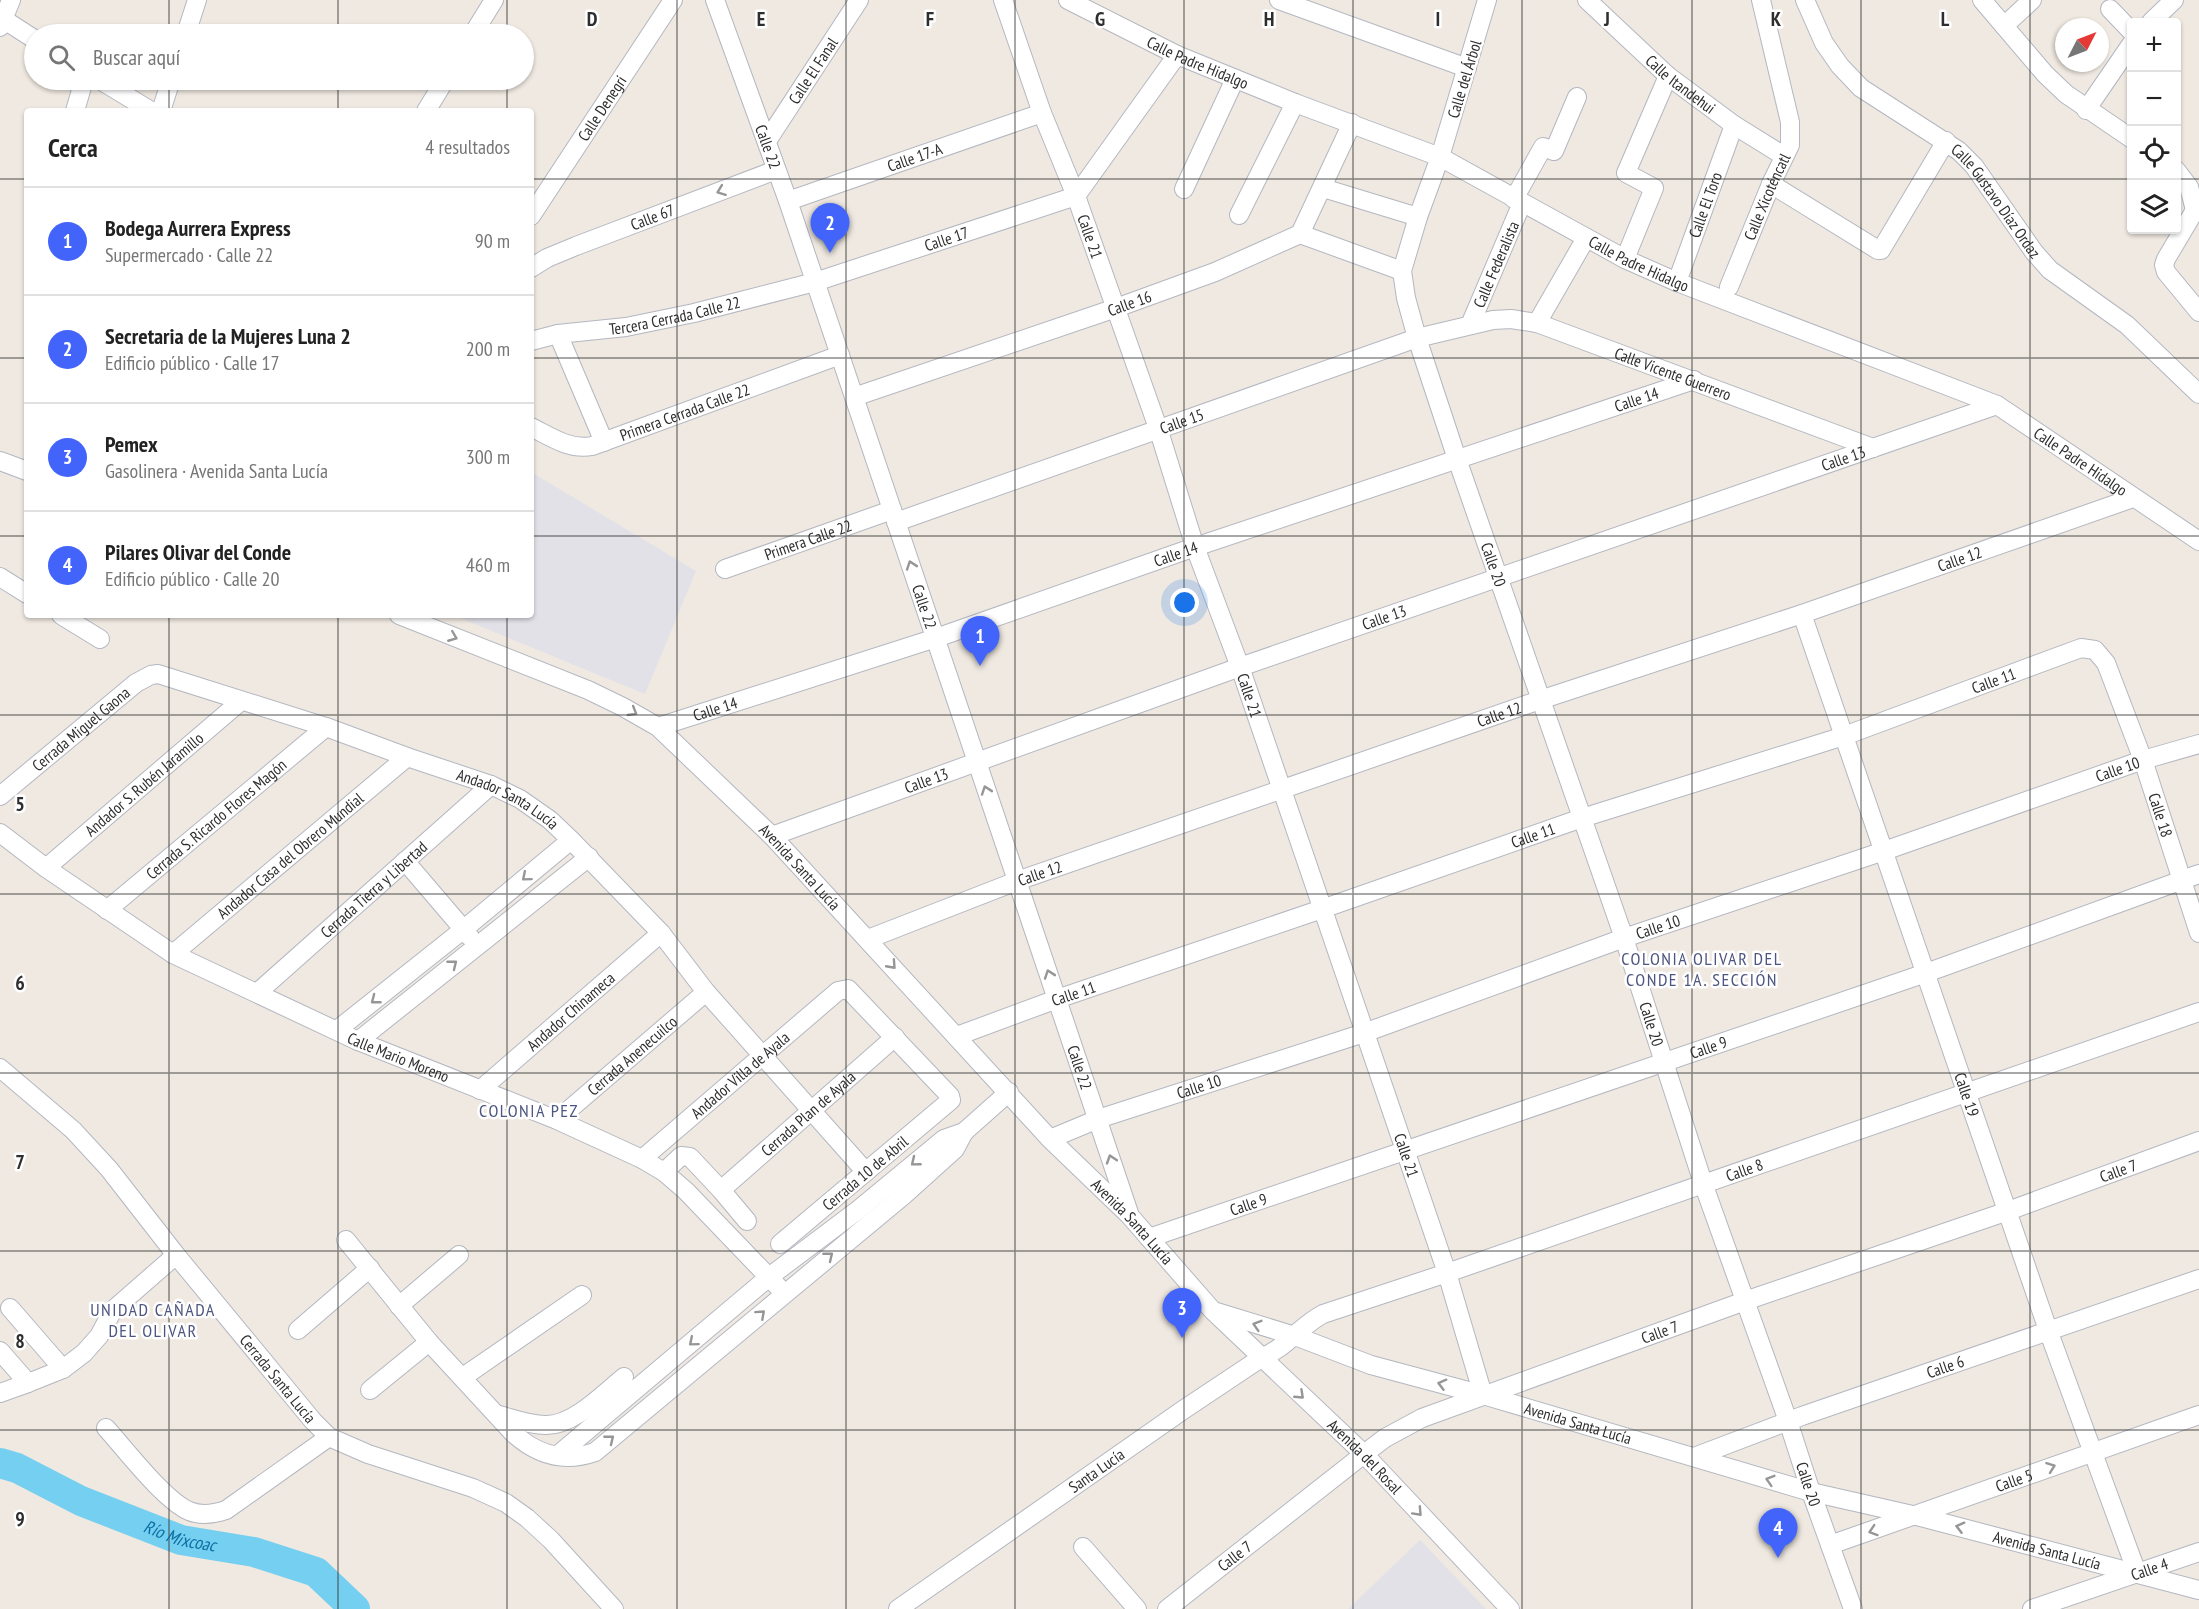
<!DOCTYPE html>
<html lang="es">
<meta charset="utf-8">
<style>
body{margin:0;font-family:"PT Sans Narrow",sans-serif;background:#f6f6f6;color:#222}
.controls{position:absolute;right:18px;top:18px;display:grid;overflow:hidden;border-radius:6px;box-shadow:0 2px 4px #0004}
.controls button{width:54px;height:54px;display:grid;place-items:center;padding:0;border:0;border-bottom:2px solid #e0e0e0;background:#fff;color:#222;font:30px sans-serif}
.compass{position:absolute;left:2055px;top:18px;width:54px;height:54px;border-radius:50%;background:#fff;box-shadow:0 2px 4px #0004;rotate:48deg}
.you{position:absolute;left:1185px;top:603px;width:21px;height:21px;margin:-15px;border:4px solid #fff;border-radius:50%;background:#1a73e8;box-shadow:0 0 0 9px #1a73e833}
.badge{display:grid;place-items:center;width:39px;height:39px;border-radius:50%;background:#4264fb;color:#fff;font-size:20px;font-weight:700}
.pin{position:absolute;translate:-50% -50px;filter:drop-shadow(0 2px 3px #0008)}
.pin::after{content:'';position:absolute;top:32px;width:21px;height:18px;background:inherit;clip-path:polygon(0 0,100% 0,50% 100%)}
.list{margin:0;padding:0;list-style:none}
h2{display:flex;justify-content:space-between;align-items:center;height:78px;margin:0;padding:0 24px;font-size:26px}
h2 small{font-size:20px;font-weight:400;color:#767676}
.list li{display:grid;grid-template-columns:39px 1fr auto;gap:18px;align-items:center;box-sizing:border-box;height:108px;padding:0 24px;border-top:2px solid #e0e0e0}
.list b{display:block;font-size:22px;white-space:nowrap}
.list p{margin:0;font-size:20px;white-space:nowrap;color:#767676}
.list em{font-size:20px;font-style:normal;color:#767676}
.icon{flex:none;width:33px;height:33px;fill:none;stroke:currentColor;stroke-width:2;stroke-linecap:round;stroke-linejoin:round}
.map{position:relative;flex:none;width:2199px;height:1609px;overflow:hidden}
.search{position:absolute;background:#fff;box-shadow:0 2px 4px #0004;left:24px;top:24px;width:510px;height:66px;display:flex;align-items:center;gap:15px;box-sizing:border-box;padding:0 21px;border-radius:33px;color:#767676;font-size:22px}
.panel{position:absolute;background:#fff;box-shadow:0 2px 4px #0004;left:24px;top:108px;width:510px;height:510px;border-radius:6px}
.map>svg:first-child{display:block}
.industrial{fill:#e3e1e8}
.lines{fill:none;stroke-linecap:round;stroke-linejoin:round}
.river{stroke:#75cff0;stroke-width:30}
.minor-casing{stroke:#b4b7c1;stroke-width:20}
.minor{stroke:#fff;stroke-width:18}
.oneway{stroke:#969696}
.grid{fill:none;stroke:#2e2e2e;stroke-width:1.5;stroke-opacity:0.55}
.labels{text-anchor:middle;stroke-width:5;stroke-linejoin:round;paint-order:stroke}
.street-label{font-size:16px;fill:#2e2e2e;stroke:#fff}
.neighbourhood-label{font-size:18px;letter-spacing:1.5px;fill:#4d5680;stroke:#fff}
.water-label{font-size:18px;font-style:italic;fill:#0d6fa3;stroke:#fff}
.grid-label{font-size:20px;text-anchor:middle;font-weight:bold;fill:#2e2e2e;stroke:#fff;stroke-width:5;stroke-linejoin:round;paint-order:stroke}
</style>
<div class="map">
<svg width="2199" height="1609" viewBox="0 0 2199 1609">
<rect width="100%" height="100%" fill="#efe9e1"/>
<g class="industrial">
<path d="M531,472l165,99 -51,123 -192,-79h78z"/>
<path d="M1420,1540l66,69h-138z"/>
</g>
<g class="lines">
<path class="river" id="s1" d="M0,1463l17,5 64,33 100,39 73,12 62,20 39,37"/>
<g class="minor-casing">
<g id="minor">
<path id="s2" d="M715,0l73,201 341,1012"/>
<path id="s3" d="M1003,0l39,113 34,83 82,232 37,119 45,120 207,606 36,122"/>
<path id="s4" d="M1068,0l109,55 118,48 145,54 185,102 52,23 320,123 202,136"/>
<path d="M1279,0l188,68"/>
<path id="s5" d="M1487,0l-47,157 -22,60 -16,54 4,27 11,40 40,121 167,479 79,245 85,238 23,71 42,117"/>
<path id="s6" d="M1587,0l81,76 66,49 50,31"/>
<path id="s7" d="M1805,0l19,43 16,23 21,22 98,63 15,15 60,86 16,18 77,55 72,69"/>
<path d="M1982,0l63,74 21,20 66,45"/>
<path d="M2110,9l22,23"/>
<path d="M0,17l34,22"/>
<path d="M2151,22l23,-22"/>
<path d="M2004,26l28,-26"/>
<path d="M0,27l11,-27"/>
<path d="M186,34l11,-34"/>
<path d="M473,34l21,-34"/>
<path d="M100,80l51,31"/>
<path d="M2086,110l46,-67"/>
<path d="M75,111l9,-31"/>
<path d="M161,111l10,-31"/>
<path d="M426,111l19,-31"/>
<path id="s8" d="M767,141l92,-141"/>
<path d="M2176,170l13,17 6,23"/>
<path d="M1771,184l107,66h3l65,-109"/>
<path d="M1323,188l95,29"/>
<path d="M1184,189l51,-110"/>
<path d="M1514,199l29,-52 11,4 23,-54"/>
<path id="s9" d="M788,201l254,-88"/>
<path d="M2195,210l-29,49 -2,6 2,7 33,40"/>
<path d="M1239,215l56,-112"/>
<path id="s10" d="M531,216l142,-216"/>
<path d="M1300,234l52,-111"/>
<path d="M1625,259l29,-71 -28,-15 42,-97"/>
<path id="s11" d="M531,268l16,-10 29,-12 200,-76"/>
<path id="s12" d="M1677,282l57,-157"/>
<path id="s13" d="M1729,287l42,-103 19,-39v-23l-29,-122"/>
<path d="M1537,323l49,-85"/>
<path id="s14" d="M1470,325l52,-122"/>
<path d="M558,334l46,108"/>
<path id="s15" d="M531,341l27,-7 68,-7 68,-14 121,-31 261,-86 101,-141"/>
<path id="s16" d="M854,397l262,-89 99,-36 85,-38 102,37"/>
<path id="s17" d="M531,427c20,10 38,23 61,19l248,-91"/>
<path d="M0,461l27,10"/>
<path id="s18" d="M896,522l521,-184 76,-18 18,-1 26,4 336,125"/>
<path id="s19" d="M725,569l167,-59"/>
<path d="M0,577l27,17"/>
<path id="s20" d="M1802,614l246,716 89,243"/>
<path d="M61,615l39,24"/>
<path id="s21" d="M399,615l189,75 35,17 35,20 114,109 278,303 79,76 84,96 151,143 146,155"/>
<path id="s22" d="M658,727l278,-89 259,-91 499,-167"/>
<path id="s23" d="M0,796l136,-113 15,-8 7,-1 168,53 81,30 84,28 29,14 30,21 21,20 90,93 45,59 160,180"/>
<path id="s24" d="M0,833l46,35 127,86 185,87 199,79 85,39 22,13 22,19 98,102"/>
<path id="s25" d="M772,836l468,-169 757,-262"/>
<path d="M405,861l65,76"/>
<path id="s26" d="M46,868l195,-167"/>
<path id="s27" d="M107,910l219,-183"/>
<path id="s28" d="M868,939l149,-58 523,-181 262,-86 331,-116"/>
<path id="s29" d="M173,954l234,-197"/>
<path id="s30" d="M257,993l234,-208"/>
<path d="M337,1030l127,-101 107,-89"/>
<path id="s31" d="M957,1036l100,-37 265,-90 260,-91 262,-82 237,-88 14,2 11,13 37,97 56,173"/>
<path d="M358,1041l231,-184"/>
<path id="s32" d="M0,1068l73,62 36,39 67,86 137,166 16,16 39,17 105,34 33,15 21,15 24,22 63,69"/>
<path id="s33" d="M480,1090l181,-157"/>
<path id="s34" d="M557,1120l149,-128"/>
<path id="s35" d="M1050,1139l48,-20 266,-86 260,-95 260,-87 259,-91 56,-16"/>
<path id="s36" d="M642,1159l196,-168 10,-2 102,107 1,4 -171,144"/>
<path d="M664,1172l17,-16 9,1 31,33 26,31"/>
<path id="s37" d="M721,1190l174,-153"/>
<path id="s38" d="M1149,1238l777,-265 273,-99"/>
<path d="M346,1240l83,102 84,91c24,22 51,30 82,19l309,-257 51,-46 9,-17"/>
<path d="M399,1306l60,-51"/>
<path d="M10,1308l53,61"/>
<path id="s39" d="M1217,1312l78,24 76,29 112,30 328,97 106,24 282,74"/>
<path d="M298,1330l72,-62"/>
<path d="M0,1351l28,32 35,-14 21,-16 15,-17 14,-26 63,-55"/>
<path d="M463,1377l119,-82"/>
<path d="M370,1390l59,-48"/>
<path d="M0,1393l28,-10"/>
<path d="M499,1415c15,4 30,10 46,10 28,1 58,-31 79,-48"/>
<path d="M106,1428c20,22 58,72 83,83 12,5 25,3 37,-1l103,-73"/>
<path d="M558,1455l211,-178 89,-67 86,-71 20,-7 45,-40"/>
<path id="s40" d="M1694,1457l108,-41 397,-137"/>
<path id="s41" d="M1830,1545l369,-130"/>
<path d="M1083,1547l54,62"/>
<path id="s42" d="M898,1609l285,-199 78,-52c25,-10 39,-32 62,-44l124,-41 752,-261"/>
<path id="s43" d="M1167,1609l197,-155 21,-16 37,-20 323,-117 263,-90 191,-70"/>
<path id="s44" d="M2032,1609l167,-57"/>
</g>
</g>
<use href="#minor" class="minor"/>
</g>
<defs><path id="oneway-chevron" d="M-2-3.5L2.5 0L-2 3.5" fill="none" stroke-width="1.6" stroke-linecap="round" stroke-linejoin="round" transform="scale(1.5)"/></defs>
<g class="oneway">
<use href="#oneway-chevron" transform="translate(721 191) rotate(159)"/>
<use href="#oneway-chevron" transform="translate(911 565) rotate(-109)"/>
<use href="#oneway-chevron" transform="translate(453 637) rotate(22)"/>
<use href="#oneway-chevron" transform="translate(633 712) rotate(31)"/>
<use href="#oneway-chevron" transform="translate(986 790) rotate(-109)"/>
<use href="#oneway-chevron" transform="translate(526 877) rotate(140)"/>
<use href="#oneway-chevron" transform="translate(453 964) rotate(-39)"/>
<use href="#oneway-chevron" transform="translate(892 965) rotate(48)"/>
<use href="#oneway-chevron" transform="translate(1049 974) rotate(-109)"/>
<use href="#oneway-chevron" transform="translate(375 1000) rotate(142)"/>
<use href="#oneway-chevron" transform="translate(1111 1159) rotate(-108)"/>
<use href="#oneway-chevron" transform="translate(915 1162) rotate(141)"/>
<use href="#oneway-chevron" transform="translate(829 1256) rotate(-39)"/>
<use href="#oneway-chevron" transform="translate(761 1314) rotate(-42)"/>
<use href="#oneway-chevron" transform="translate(1257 1325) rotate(-163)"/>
<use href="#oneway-chevron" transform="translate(693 1342) rotate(140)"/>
<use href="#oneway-chevron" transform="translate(1442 1384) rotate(-165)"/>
<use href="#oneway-chevron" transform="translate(1300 1395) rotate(43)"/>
<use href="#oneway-chevron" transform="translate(610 1439) rotate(-39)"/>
<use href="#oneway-chevron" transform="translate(2051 1467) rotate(-20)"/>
<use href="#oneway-chevron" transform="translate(1770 1480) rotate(-163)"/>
<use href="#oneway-chevron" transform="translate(1418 1512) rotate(47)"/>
<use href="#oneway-chevron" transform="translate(1960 1527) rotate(-165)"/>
<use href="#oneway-chevron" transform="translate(1873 1531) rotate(162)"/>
</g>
<path class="grid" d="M169,0v34M338,0v34M507,0v34M677,0v1609M846,0v1609M1015,0v1609M1184,0v1609M1353,0v1609M1522,0v1609M1692,0v1609M1861,0v1609M2030,0v1609M169,80v31M338,80v31M507,80v31M0,179h27M531,179h1601M2176,179h23M0,358h27M531,358h1668M0,536h27M531,536h1668M169,615v994M338,615v994M507,615v994M0,715h2199M0,894h2199M0,1073h2199M0,1251h2199M0,1430h2199"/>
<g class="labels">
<g class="street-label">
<text dy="6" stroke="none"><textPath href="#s4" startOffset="144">Calle Padre Hidalgo</textPath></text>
<text dy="6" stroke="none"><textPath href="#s8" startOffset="84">Calle El Fanal</textPath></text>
<text transform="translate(1464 79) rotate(-73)" y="6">Calle del Árbol</text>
<text dy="6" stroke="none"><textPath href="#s6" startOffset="126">Calle Itandehui</textPath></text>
<text dy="6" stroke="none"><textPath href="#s10" startOffset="129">Calle Denegri</textPath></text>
<text dy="6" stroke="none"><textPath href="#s2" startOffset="156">Calle 22</textPath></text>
<text dy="6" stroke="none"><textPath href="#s9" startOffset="134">Calle 17-A</textPath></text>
<text dy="6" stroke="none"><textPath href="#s13" startOffset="98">Calle Xicoténcatl</textPath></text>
<text dy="6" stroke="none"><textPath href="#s7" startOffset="284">Calle Gustavo Díaz Ordaz</textPath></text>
<text dy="6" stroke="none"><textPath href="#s12" startOffset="82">Calle El Toro</textPath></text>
<text dy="6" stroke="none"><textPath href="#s11" startOffset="132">Calle 67</textPath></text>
<text dy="6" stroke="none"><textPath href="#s3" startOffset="252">Calle 21</textPath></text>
<text dy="6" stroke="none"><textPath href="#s15" startOffset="429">Calle 17</textPath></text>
<text dy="6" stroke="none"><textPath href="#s4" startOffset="630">Calle Padre Hidalgo</textPath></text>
<text dy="6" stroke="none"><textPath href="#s14" startOffset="66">Calle Federalista</textPath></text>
<text dy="6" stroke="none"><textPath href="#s16" startOffset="291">Calle 16</textPath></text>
<text dy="6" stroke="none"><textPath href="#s15" startOffset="146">Tercera Cerrada Calle 22</textPath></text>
<text dy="6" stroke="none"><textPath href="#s18" startOffset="820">Calle Vicente Guerrero</textPath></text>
<text dy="6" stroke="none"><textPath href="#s22" startOffset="1032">Calle 14</textPath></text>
<text dy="6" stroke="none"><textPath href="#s17" startOffset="164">Primera Cerrada Calle 22</textPath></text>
<text dy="6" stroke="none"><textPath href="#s18" startOffset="303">Calle 15</textPath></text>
<text dy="6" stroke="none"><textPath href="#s25" startOffset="1136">Calle 13</textPath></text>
<text dy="6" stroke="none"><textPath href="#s4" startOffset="1116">Calle Padre Hidalgo</textPath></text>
<text dy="6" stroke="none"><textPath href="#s19" startOffset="88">Primera Calle 22</textPath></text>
<text dy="6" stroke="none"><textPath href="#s22" startOffset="546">Calle 14</textPath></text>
<text dy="6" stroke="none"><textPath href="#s28" startOffset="1156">Calle 12</textPath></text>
<text dy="6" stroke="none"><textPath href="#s5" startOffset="592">Calle 20</textPath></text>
<text dy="6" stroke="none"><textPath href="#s2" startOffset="642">Calle 22</textPath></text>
<text dy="6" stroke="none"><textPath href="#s25" startOffset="650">Calle 13</textPath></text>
<text dy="6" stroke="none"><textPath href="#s31" startOffset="1096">Calle 11</textPath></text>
<text dy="6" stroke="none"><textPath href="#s3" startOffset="738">Calle 21</textPath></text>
<text dy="6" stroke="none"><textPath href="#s22" startOffset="60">Calle 14</textPath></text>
<text dy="6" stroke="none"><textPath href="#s28" startOffset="670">Calle 12</textPath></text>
<text dy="6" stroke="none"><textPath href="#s23" startOffset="105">Cerrada Miguel Gaona</textPath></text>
<text dy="6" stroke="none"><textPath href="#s35" startOffset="1130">Calle 10</textPath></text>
<text dy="6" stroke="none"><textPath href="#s25" startOffset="164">Calle 13</textPath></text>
<text dy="6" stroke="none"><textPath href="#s26" startOffset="129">Andador S. Rubén Jaramillo</textPath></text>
<text dy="6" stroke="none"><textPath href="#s23" startOffset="573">Andador Santa Lucía</textPath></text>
<text dy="6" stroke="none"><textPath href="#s31" startOffset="1382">Calle 18</textPath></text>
<text dy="6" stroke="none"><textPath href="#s27" startOffset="142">Cerrada S. Ricardo Flores Magón</textPath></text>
<text dy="6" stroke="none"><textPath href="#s31" startOffset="610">Calle 11</textPath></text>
<text dy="6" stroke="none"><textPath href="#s29" startOffset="153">Andador Casa del Obrero Mundial</textPath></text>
<text dy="6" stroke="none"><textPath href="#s21" startOffset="482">Avenida Santa Lucía</textPath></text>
<text dy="6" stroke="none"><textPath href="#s28" startOffset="184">Calle 12</textPath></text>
<text dy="6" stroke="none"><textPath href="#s30" startOffset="156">Cerrada Tierra y Libertad</textPath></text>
<text dy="6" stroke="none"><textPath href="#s35" startOffset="644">Calle 10</textPath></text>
<text dy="6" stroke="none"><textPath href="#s31" startOffset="124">Calle 11</textPath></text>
<text dy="6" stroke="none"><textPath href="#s33" startOffset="120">Andador Chinameca</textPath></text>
<text dy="6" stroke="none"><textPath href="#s5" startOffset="1078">Calle 20</textPath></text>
<text dy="6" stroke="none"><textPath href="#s38" startOffset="591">Calle 9</textPath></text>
<text dy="6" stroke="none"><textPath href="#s34" startOffset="99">Cerrada Anenecuilco</textPath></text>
<text dy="6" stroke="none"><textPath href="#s24" startOffset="459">Calle Mario Moreno</textPath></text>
<text dy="6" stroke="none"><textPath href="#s2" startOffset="1128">Calle 22</textPath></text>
<text dy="6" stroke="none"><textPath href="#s36" startOffset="129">Andador Villa de Ayala</textPath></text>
<text dy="6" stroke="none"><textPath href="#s35" startOffset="158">Calle 10</textPath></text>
<text dy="6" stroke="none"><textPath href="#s20" startOffset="508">Calle 19</textPath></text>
<text dy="6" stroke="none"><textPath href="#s37" startOffset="116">Cerrada Plan de Ayala</textPath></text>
<text dy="6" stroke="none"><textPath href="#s3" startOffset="1224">Calle 21</textPath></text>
<text dy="6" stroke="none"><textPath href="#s42" startOffset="963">Calle 8</textPath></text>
<text dy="6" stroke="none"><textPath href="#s43" startOffset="1058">Calle 7</textPath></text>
<text transform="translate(865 1173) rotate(-40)" y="6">Cerrada 10 de Abril</text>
<text dy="6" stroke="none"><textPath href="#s38" startOffset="105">Calle 9</textPath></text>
<text dy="6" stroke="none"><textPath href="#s21" startOffset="968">Avenida Santa Lucía</textPath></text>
<text dy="6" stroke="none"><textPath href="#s43" startOffset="572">Calle 7</textPath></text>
<text dy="6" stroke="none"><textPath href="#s40" startOffset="267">Calle 6</textPath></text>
<text dy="6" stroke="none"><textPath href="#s32" startOffset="418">Cerrada Santa Lucía</textPath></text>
<text dy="6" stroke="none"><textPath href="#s39" startOffset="378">Avenida Santa Lucía</textPath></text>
<text dy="6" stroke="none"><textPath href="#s21" startOffset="1299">Avenida del Rosal</textPath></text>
<text dy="6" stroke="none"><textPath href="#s42" startOffset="242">Santa Lucía</textPath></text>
<text dy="6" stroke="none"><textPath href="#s41" startOffset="195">Calle 5</textPath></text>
<text dy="6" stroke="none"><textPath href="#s5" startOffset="1564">Calle 20</textPath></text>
<text dy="6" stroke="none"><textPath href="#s39" startOffset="864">Avenida Santa Lucía</textPath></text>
<text dy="6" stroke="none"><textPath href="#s43" startOffset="86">Calle 7</textPath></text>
<text dy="6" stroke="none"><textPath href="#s44" startOffset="124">Calle 4</textPath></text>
</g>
<g class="neighbourhood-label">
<text x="1702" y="965">COLONIA OLIVAR DEL<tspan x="1702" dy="21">CONDE 1A. SECCIÓN</tspan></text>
<text x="529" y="1117">COLONIA PEZ</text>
<text x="153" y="1316">UNIDAD CAÑADA<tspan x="153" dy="21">DEL OLIVAR</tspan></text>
</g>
<g class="water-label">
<text dy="6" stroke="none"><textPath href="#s1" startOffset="195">Río Mixcoac</textPath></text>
</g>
</g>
<g class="grid-label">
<text x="592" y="26">D</text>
<text x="761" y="26">E</text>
<text x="930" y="26">F</text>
<text x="1100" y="26">G</text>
<text x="1269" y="26">H</text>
<text x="1438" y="26">I</text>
<text x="1607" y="26">J</text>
<text x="1776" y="26">K</text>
<text x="1945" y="26">L</text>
<text x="20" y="811">5</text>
<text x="20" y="990">6</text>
<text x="20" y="1169">7</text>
<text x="20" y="1348">8</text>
<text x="20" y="1526">9</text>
</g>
</svg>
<div class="controls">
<button>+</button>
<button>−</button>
<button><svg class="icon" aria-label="locate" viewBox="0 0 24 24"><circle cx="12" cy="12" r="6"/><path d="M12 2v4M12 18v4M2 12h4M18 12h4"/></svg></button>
<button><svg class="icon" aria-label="layers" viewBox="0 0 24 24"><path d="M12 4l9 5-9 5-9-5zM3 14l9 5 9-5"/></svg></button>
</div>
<svg class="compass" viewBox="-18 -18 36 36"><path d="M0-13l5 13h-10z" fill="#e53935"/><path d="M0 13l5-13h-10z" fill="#767676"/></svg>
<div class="you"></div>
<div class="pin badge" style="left:980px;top:666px">1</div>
<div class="pin badge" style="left:830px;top:253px">2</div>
<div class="pin badge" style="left:1182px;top:1338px">3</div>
<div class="pin badge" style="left:1778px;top:1558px">4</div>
<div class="search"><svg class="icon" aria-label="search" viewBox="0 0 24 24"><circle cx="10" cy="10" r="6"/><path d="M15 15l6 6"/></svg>Buscar aquí</div>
<section class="panel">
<h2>Cerca<small>4 resultados</small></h2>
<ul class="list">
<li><span class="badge">1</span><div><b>Bodega Aurrera Express</b><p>Supermercado · Calle 22</p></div><em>90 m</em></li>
<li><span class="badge">2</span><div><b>Secretaria de la Mujeres Luna 2</b><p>Edificio público · Calle 17</p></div><em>200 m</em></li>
<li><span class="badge">3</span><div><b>Pemex</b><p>Gasolinera · Avenida Santa Lucía</p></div><em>300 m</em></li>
<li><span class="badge">4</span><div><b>Pilares Olivar del Conde</b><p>Edificio público · Calle 20</p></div><em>460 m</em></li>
</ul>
</section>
</div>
